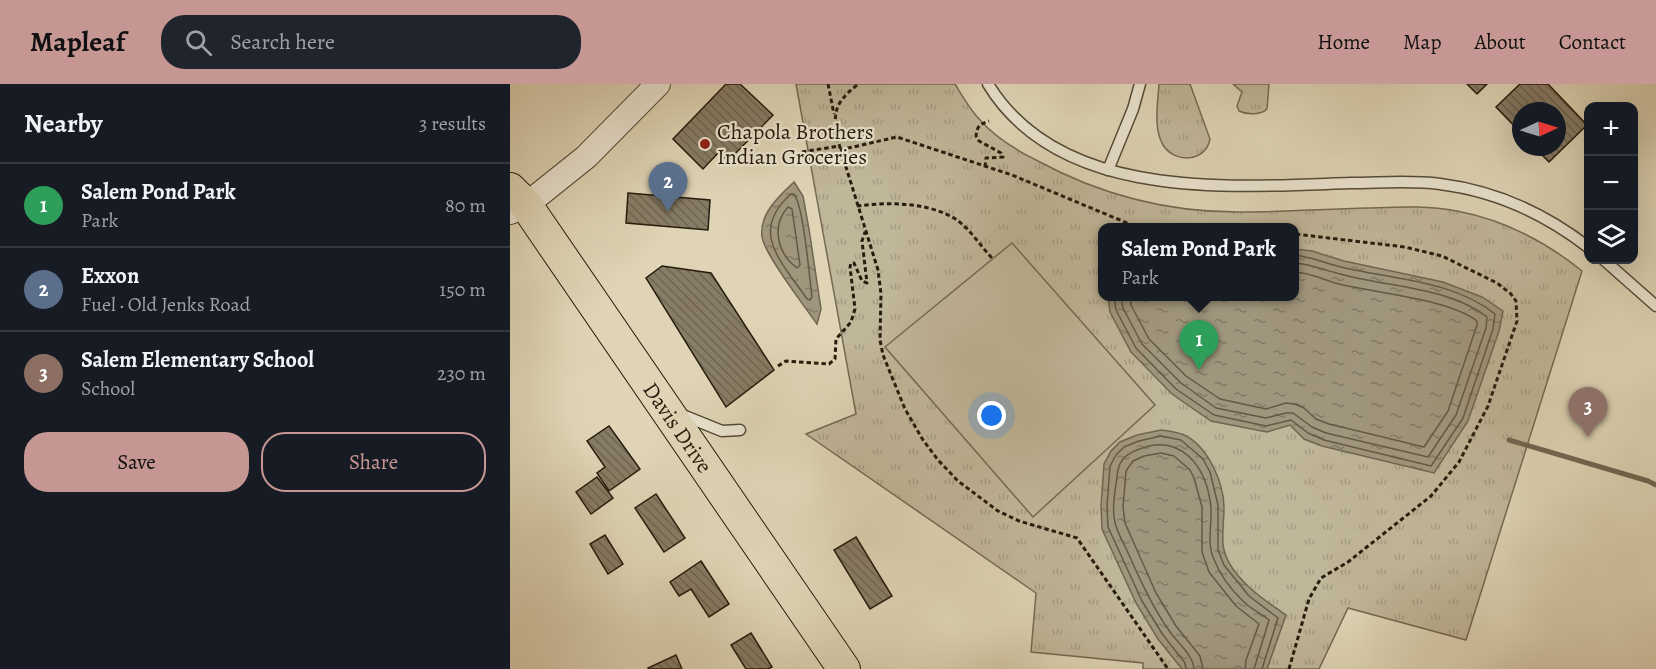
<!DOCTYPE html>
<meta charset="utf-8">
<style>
body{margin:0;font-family:Alegreya,serif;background:#20242c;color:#f1f3f6}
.controls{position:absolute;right:18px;top:18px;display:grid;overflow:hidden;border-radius:12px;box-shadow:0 6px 24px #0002}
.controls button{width:54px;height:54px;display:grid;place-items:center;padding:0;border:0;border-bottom:2px solid #363941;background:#171b24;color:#f1f3f6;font:30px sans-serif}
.compass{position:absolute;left:1002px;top:18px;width:54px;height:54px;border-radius:50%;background:#171b24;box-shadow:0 6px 24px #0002;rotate:86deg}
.you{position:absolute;left:482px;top:332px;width:21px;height:21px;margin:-15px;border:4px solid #fff;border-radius:50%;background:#1a73e8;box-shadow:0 0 0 9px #1a73e833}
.badge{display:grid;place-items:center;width:39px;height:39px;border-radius:50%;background:#c59692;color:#fff;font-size:20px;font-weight:700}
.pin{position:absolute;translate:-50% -50px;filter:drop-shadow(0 2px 3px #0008)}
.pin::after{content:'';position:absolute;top:32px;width:21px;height:18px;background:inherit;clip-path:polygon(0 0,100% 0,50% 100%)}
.popup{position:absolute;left:588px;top:139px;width:201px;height:78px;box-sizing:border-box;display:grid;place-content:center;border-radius:12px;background:#171b24;filter:drop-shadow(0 2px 4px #0005);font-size:20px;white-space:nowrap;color:#9ea1a6}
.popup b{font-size:22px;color:#f1f3f6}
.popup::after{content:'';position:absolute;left:50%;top:100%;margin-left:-12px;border:12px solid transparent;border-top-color:#171b24}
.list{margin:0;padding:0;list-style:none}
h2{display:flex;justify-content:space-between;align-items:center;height:78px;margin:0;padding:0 24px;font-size:26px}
h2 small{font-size:20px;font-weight:400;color:#9ea1a6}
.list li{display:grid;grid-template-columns:39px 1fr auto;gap:18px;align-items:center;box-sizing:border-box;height:84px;padding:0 24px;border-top:2px solid #363941}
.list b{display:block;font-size:22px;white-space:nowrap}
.list p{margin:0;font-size:20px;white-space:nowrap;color:#9ea1a6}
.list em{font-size:20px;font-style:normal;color:#9ea1a6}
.actions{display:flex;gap:12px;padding:18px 24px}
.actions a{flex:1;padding:14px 0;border:2px solid #c59692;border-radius:24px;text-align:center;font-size:21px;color:#c59692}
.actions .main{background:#c59692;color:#111}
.icon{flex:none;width:33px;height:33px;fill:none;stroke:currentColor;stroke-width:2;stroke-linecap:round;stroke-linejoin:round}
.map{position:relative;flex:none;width:1146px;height:585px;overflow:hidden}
header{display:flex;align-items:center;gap:36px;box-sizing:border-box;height:84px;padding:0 30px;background:#c59692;color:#111}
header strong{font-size:28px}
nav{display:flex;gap:33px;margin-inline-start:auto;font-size:21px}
.search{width:420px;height:54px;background:#20242c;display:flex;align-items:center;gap:15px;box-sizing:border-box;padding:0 21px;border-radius:24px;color:#9ea1a6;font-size:22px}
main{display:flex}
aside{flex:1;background:#171b24}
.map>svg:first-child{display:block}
.grass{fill:url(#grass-tufts);stroke:#746953;stroke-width:1.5;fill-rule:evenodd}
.pitch{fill:#c0b699;stroke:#746953;stroke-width:1.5}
.water{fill:url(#water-ripples);stroke:#706550;stroke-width:1.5}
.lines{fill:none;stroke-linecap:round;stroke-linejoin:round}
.shore{stroke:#645945;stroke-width:1.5}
.stream{stroke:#706550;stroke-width:5}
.building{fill:url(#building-back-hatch);stroke:#271c0d;stroke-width:1.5}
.service-casing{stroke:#554a37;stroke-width:13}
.tertiary-casing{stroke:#554a37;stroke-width:26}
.primary-casing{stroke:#271c0d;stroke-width:34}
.path{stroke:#271c0d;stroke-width:3;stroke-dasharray:4.5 3;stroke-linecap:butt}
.service{stroke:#eae4d0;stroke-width:10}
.tertiary{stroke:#eae4d0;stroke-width:24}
.primary{stroke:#dfd5b6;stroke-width:32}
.poi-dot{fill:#8f2418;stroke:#eae4d0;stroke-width:2}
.labels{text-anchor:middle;stroke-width:4.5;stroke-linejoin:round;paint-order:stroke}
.poi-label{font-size:22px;fill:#271c0d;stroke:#eae4d0;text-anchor:start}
.street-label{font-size:22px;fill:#271c0d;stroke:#eae4d0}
</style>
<header>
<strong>Mapleaf</strong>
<div class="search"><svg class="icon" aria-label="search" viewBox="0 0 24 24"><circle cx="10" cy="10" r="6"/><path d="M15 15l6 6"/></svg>Search here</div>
<nav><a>Home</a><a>Map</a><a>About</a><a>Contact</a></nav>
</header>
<main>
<aside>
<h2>Nearby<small>3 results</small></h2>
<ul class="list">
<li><span class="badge" style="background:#2e9e5b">1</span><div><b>Salem Pond Park</b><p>Park</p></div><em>80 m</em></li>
<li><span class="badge" style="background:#5c6f8a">2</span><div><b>Exxon</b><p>Fuel · Old Jenks Road</p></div><em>150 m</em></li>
<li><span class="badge" style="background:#8d6e63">3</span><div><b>Salem Elementary School</b><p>School</p></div><em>230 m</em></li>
</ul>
<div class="actions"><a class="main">Save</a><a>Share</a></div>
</aside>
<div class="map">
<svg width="1146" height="585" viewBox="0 0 1146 585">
<defs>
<pattern id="grass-tufts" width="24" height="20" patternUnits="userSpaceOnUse" patternTransform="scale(1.5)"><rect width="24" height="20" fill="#c0b699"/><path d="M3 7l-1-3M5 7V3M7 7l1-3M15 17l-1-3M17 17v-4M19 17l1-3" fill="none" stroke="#a59c83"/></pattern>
<pattern id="water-ripples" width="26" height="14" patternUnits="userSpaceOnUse" patternTransform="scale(1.5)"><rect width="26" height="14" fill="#a0967d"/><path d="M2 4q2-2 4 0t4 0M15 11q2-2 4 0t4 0" fill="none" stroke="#827a65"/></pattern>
<pattern id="building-back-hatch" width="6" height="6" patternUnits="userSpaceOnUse" patternTransform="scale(1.5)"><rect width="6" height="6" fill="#877c65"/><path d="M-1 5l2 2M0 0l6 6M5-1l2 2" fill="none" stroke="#6e6552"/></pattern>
</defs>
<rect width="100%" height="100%" fill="#dfd5b6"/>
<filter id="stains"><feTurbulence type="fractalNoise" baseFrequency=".00333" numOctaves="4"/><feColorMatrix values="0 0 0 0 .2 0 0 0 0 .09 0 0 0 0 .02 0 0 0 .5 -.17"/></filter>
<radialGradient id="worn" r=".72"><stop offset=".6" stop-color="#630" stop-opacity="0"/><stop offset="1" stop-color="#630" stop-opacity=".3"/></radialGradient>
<g class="grass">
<path d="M286,0h159c8,13 15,26 26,37 15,17 35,29 55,39 64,35 135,53 208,52 41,0 82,-3 123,-4 30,-1 60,-3 90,3 47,9 88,30 125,60l-116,369 -118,-32 -29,61h-176v-6l-112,-11 5,-59 -230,-159 50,-20zM593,144h192v68h-192z"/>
<path d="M649,0h31l20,55c-4,23 -35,25 -47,6 -10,-16 -5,-43 -4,-61z"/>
<path d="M723,0h36l-2,25c-6,6 -20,6 -28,2l-2,-5 5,-14z"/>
</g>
<path class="pitch" d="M502,159l143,162 -122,112 -148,-170z"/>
<g class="water">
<path d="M284,98l9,14 6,33 12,80 -4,15c-12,-17 -52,-69 -55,-87 -3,-23 17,-41 32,-55z"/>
<path d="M785,165l17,2 32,10 99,21 39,15 21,14 -4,20 -31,90 -34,52 -112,-27 -18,-7 -14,-14 -23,7 -56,-11 -39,-27 -41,-42 -21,-40 -2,-15 187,-1z"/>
<path d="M651,346c7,1 16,2 23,5 24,11 40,48 40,73 0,13 -3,29 0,42 7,28 40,50 62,65l-19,54h-85l-24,-30 -22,-36 -34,-74 -1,-23 3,-42 7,-13 9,-9 17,-7z"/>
</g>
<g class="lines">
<g class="shore">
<path d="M281,110h3c10,14 15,81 18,103l-2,3 -3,-1c-25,-37 -59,-67 -16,-105z"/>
<path d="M278,123l4,2 8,56 -3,3c-20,-15 -26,-42 -9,-61z"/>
<path d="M604,212l2,14 20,38 40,41 38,26 52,11 25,-6 17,13 16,7 107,26 32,-48 30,-89 2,-15c-41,-33 -101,-35 -150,-46 -18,-4 -32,-11 -50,-13"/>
<path d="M611,212l2,12 19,36 39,39 35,25 50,10 20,-5h7l19,14 14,6 102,24 28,-42 30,-87 1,-11c-38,-30 -101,-30 -147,-43 -16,-4 -29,-10 -45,-11"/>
<path d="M620,212l1,9 18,34 37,37 34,23 46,10 20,-6 9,1 9,4 12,11 13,5 95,23 24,-36 29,-86v-4c-29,-22 -101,-28 -138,-37 -15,-4 -28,-11 -44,-12"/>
<path d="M676,585l-1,-6 -22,-28 -21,-34 -34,-74 -1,-21 3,-40 6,-11 8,-8 15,-6 22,-5 20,4 22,19 7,13 8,33v45l6,15 25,31 29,22 -16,51"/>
<path d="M684,585c-1,-14 -16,-26 -24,-37 -17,-24 -29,-50 -41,-77 -4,-9 -10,-19 -13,-29 -5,-15 -1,-34 1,-49 1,-15 7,-22 20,-27 44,-19 70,17 74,58 1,15 -4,34 2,49 6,16 18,33 31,45 7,7 18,12 25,18l-15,49"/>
<path d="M693,585l-3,-13 -24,-30 -20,-33 -31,-70 -2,-16 3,-36 7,-10 11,-5 17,-3 13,3 16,14 4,8 8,29v45l7,20 27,34 23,18 -13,36 -1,9"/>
</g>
<path class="stream" d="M999,356l139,41 8,4"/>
</g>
<g class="building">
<path d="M216,0h14l33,31 -45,46 -9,-9 -16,17 -30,-30z"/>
<path d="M957,0h20l-10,10z"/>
<path d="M1010,0h28l39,41 -38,37 -15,-15h23v-36h-36v22l-25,-26z"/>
<path d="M118,109l82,7 -2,30 -82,-7z"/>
<path d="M152,182l49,7 63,97 -48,37 -80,-129z"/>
<path d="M99,342l31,43 -31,22 -12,-18 8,-6 -18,-26z"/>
<path d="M87,393l16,21 -22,16 -15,-22z"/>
<path d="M146,410l29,44 -21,14 -29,-44z"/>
<path d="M95,451l18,29 -15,10 -18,-30z"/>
<path d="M346,453l36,59 -22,13 -36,-59z"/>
<path d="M191,477l28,43 -20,13 -18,-28 -12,7 -9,-14z"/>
<path d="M241,549l21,34 -4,2h-22l-15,-24z"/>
<path d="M166,571l6,14h-33l-1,-1z"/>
</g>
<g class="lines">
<g class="service-casing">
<g id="service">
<path d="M478,0c72,118 243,103 362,99 30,0 61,-3 90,1 56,7 104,29 148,63"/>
<path d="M598,86l25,-61 7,-25"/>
<path d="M1094,176l52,46"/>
<path d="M170,330l42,17 18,-1"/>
</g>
</g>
<g class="tertiary-casing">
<path id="tertiary" d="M0,128l16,-7 60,-48 72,-73"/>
</g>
<g class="primary-casing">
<g id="primary">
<path id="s1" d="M0,105l16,16 318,464"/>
</g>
</g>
<g class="path">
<path d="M318,0l6,30"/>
<path d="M347,1c-22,18 -24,26 -20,53l41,132 3,24 -1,46 3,15 22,54 18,31 15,20 20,21 40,30 21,10 58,17 91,131"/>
<path d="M330,66l57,-13 115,38 127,53"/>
<path d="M292,68l37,-6"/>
<path d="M475,83l1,-9 17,-1 -2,-4 -22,-12 -3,-5c1,-10 4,-12 13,-15"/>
<path d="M347,122c31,-4 69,-4 97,12 16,10 26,28 39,41"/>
<path d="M268,282l8,-5 43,3 6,-5 1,-20 15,-17 4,-13 -5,-42 1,-4h3l8,18 5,2 -5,-42 3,-9"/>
<path d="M779,585l20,-70 12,-21 27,-16 83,-66 28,-34 29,-56 29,-85 -1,-20 -5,-7 -14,-11 -55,-27 -37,-9 -110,-13"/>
</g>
<use href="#service" class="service"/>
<use href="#tertiary" class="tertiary"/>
<use href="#primary" class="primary"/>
</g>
<circle class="poi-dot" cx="195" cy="60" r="6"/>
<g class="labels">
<g class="poi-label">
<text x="207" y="55">Chapola Brothers<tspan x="207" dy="25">Indian Groceries</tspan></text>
</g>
<g class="street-label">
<text dy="8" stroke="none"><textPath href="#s1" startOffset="292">Davis Drive</textPath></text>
</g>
</g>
<rect width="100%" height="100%" filter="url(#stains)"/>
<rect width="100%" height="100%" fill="url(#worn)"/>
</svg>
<div class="controls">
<button>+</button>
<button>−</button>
<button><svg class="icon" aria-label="layers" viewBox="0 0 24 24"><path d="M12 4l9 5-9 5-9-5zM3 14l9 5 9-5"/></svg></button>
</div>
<svg class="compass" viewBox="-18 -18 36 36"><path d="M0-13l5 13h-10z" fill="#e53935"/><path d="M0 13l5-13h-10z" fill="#9ea1a6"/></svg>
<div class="you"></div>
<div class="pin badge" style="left:689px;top:286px;background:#2e9e5b">1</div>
<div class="popup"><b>Salem Pond Park</b>Park</div>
<div class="pin badge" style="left:158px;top:128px;background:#5c6f8a">2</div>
<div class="pin badge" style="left:1078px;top:353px;background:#8d6e63">3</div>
</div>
</main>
